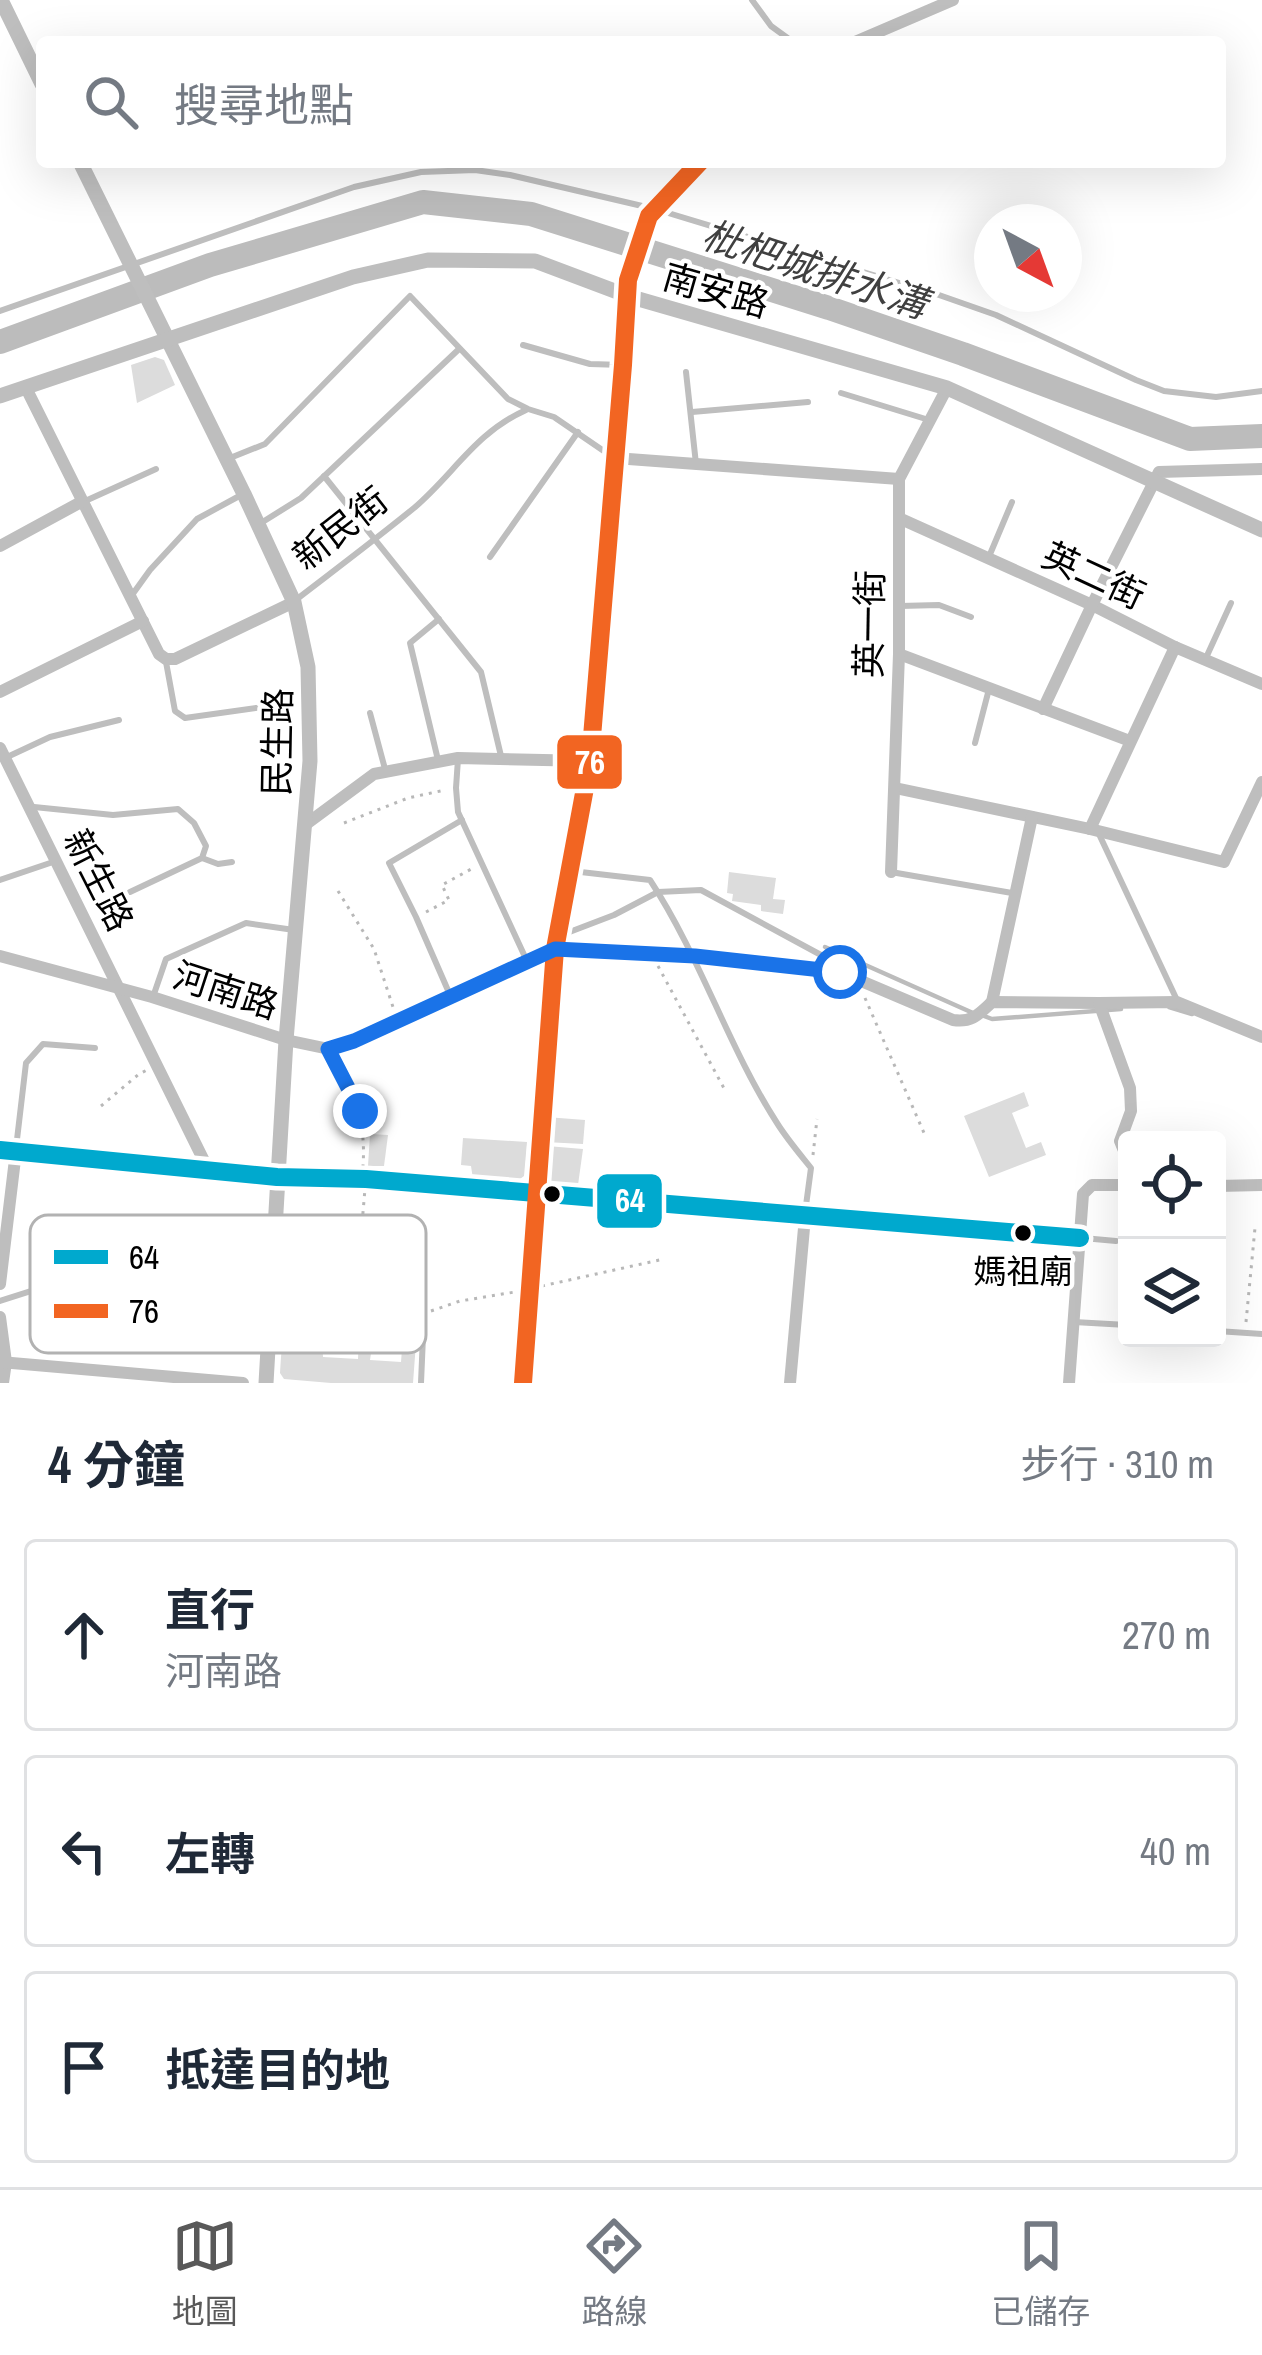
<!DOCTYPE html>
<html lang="zh-TW">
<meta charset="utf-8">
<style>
body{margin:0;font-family:"Archivo Narrow","Noto Sans TC",sans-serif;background:#f2f2f3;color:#1f2937}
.controls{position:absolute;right:36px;bottom:36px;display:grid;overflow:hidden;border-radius:12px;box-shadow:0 12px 48px #0002}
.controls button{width:108px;height:108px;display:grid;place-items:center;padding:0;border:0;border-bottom:3px solid #e0e1e3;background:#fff;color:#1f2937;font:60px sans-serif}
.compass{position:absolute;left:974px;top:204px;width:108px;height:108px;border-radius:50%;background:#fff;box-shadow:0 12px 48px #0002;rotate:139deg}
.stop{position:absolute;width:36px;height:36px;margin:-27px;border:9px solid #1a73e8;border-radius:50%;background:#fff}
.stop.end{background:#1a73e8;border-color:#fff;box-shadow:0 3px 12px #0008}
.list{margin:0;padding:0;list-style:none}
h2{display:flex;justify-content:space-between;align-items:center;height:156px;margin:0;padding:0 48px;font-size:51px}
h2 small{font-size:39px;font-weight:400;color:#747a83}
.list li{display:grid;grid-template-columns:78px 1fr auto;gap:36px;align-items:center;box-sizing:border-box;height:192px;margin:0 24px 24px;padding:0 24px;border:3px solid #e0e1e3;border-radius:12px}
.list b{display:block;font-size:45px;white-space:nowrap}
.list p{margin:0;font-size:39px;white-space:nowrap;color:#747a83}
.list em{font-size:39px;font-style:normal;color:#747a83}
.icon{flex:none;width:66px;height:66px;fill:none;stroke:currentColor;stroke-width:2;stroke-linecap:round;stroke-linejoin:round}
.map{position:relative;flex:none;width:1262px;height:1383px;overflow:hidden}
.search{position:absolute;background:#fff;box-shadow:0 12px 48px #0002;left:36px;right:36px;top:36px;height:132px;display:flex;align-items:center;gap:30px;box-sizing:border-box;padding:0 42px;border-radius:12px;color:#747a83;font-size:45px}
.sheet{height:804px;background:#fff}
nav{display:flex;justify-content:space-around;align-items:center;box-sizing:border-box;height:168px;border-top:3px solid #e0e1e3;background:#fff;font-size:33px;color:#747a83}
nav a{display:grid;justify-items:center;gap:6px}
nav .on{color:#595959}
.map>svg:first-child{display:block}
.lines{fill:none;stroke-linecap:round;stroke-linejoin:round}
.stream{stroke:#bcbcbc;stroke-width:4.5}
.river{stroke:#bcbcbc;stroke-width:24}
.building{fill:#dcdcdc;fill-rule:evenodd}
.path{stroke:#b8b8b8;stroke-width:3;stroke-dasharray:3 6;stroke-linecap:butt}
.service{stroke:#bebebe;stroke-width:6}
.minor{stroke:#bebebe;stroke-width:12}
.tertiary{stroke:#bebebe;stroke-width:15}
.bus-1-casing{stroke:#fff;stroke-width:27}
.bus-2-casing{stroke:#fff;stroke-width:27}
.bus-1{stroke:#00a9ce;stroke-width:18}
.bus-2{stroke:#f26522;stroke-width:18}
.route{stroke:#1a73e8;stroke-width:15}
.bus-dot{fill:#000;stroke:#fff;stroke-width:4.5}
.labels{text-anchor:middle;stroke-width:9;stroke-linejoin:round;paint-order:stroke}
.bus-label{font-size:33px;fill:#000;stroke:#fff}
.street-label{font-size:36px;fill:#000;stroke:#fff}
.water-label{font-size:39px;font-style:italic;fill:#404040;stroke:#fff}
.key{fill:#fff;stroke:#b2b2b2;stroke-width:3}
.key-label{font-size:33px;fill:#000}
.line-badge{stroke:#fff;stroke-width:4.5}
.badge-label{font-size:33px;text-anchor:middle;font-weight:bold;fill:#fff}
</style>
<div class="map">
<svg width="1262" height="1383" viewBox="0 0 1262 1383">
<rect width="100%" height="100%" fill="#fff"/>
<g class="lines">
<g class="stream">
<path d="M825,947l148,66"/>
<path d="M1169,1007l23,7"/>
<path d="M984,1016l8,3 129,-10"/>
</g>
<path class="river" d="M0,342l210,-77 213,-63 108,12 298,94 134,46 227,85 72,-3"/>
</g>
<g class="building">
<path d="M155,357l9,3 11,25 -38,18 -6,-38z"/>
<path d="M729,872l47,6 -3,21 12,1 -2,14 -22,-3v-6l-29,-4 1,-7 -6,-1z"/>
<path d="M1024,1092l5,14 -17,7 14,35 15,-6 5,13 -57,22 -25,-61z"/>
<path d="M546,1117l39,3 -2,24 -38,-2z"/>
<path d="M370,1134l18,1 -4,31h-16z"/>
<path d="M463,1138l64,4 -3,34 -8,6 -43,-3 -2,-13 -10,-1z"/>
<path d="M547,1146l36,3 -6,43 -27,-1 -6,-8z"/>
<path d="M295,1281l120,43 2,5 -4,54h-82l-47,-4 -4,-6 1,-16 8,-72zM321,1323l38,12 -1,24 -35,-2zM373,1340l29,9 -1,13 -31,-2z"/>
</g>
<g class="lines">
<g class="path">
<path d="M344,823l64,-25 37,-8"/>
<path d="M338,891l36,58 19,58"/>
<path d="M426,912l23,-12 -7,-15 33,-18"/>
<path d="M658,966l68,126"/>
<path d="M865,998l59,135"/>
<path d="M335,1062c20,38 31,59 28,104"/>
<path d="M101,1106l38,-32 8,-4"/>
<path d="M813,1155l4,-36"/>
<path d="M359,1259l6,-70"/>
<path d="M1217,1259h4"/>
<path d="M542,1286l122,-27"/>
<path d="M431,1311l29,-10 55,-9"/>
<path d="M124,1321l29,-30 4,-10"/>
<path d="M1246,1322l9,-94"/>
</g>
<g class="service">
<path d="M752,0l19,26 22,16"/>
<path d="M0,311l354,-124 67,-15 54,-2 35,5 145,34 284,86 57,20 140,65 28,11 52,6 46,-6"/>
<path d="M523,345l67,19 33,1"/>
<path d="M686,372l10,92"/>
<path d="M841,393l88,27"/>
<path d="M692,412l116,-10"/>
<path d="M230,458l35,-14 145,-148 98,103 20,10 26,8 60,41"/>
<path d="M324,476l157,196 20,84"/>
<path d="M83,502l73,-33"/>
<path d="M261,523l40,-25 157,-148"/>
<path d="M490,557l88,-125"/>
<path d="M988,559l24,-57"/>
<path d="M132,595l18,-25 47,-51 46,-25"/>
<path d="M297,599c39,-30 79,-60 117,-91 40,-34 61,-75 112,-98"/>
<path d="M900,606l39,-1 32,12"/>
<path d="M1205,660l26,-57"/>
<path d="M166,662l9,49 10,7 78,-11"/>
<path d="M370,713l15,56"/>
<path d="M975,743l14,-54"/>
<path d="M5,758l45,-21 69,-17"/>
<path d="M458,759l-2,29 2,24 68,147"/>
<path d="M438,760l-28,-117 29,-24"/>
<path d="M34,807l79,8 65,-6 16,14 12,23 -4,12 -72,34"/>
<path d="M1098,832l78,166"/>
<path d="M202,858l16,6 14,-2"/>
<path d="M572,871l78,9c51,78 78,167 127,243 10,16 22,30 34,45l-6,45"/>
<path d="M891,872l121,21"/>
<path d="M0,880l53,-18"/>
<path d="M559,936l55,-21 44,-23 43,-2 120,65 16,15"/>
<path d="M154,994l12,-35 80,-36 48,7"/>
<path d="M450,995l-34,-78 -27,-54 73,-43"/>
<path d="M16,1148l10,-85 17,-19 52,4"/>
<path d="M1083,1238l33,3"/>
<path d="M0,1301l94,-30 114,-3 114,8 102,37 -3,70"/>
<path d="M1074,1322l53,3"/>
<path d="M1217,1331l45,3"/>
</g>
<g class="minor">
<path d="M855,42l98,-42"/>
<path d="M26,388l133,266 7,5h9l119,-57"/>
<path d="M615,458l284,21"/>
<path d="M901,519l191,86 83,42 87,37"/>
<path d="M0,546l81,-44"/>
<path d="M899,654l231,87"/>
<path d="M0,692l143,-71"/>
<path d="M1043,709l49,-104 67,-133 103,-3"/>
<path d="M0,748l208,421"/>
<path d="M895,788l195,41 134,33 38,-80"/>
<path d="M305,825l69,-51 84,-16 132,3"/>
<path d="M1090,829l85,-182"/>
<path d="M891,872l8,-218v-175l48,-91"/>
<path d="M0,956l152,41 134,43 43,9 25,-8 201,-92 140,7 145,16 113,48c19,3 26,-6 39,-18l107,1 31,85 1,23 -11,30 7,17"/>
<path d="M992,1002l40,-185"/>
<path d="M1099,1003l78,-1 85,35"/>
<path d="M0,1150l277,27 89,2 714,59"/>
<path d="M1217,1186l45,-1"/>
<path d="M0,1284l16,-133"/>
<path d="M0,1317l6,45 -3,21"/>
<path d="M0,1362l243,21"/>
<path d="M523,1383l32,-434 35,-188 33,-396 5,-85 21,-64 51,-54"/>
<path d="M790,1383l15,-166"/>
<path d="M1069,1383l14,-189 9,-9h35"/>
</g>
<g class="tertiary">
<path d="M1,0l41,84"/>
<path d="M80,162l164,332 50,108 14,65 2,94 -24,279 -20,343"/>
<path d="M0,396l353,-119 75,-17 107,1 93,35 319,92 315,142"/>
</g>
<g class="bus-1-casing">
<path id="bus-1" d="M0,1150l277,27 89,2 714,59"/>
</g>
<g class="bus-2-casing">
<path id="bus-2" d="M523,1383l32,-434 35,-188 33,-396 5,-85 21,-64 51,-54"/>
</g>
<use href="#bus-1" class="bus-1"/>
<use href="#bus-2" class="bus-2"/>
</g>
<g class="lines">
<path class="route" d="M360,1111l-32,-62 26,-8 201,-92 140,7 145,16"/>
</g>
<g class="bus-dot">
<circle cx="552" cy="1194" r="10"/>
<circle cx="1023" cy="1233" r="10"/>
</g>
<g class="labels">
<g class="bus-label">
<text x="1023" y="1283">媽祖廟</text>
</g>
<g class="street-label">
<text transform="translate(716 290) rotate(16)" y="13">南安路</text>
<text transform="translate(340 528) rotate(-38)" y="13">新民街</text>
<text transform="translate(1094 575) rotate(25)" y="13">英二街</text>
<text transform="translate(869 624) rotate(-89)" y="13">英一街</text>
<text transform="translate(277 742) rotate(-89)" y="13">民生路</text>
<text transform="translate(99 880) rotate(63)" y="13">新生路</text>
<text transform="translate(226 990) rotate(18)" y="13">河南路</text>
</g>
<g class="water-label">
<text transform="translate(815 269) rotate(18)" y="14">枇杷城排水溝</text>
</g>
</g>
<rect x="30" y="1215" width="396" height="138" rx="18" class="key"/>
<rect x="54" y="1250" width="54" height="14" fill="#00a9ce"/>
<rect x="54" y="1304" width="54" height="14" fill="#f26522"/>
<g class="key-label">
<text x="129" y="1269">64</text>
<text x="129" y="1323">76</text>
</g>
<g class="line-badge">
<rect x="555" y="733" width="69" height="58" rx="12" fill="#f26522"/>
<rect x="595" y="1172" width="69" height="58" rx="12" fill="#00a9ce"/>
</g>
<g class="badge-label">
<text x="590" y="774">76</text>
<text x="630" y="1212">64</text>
</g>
</svg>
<div class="controls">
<button><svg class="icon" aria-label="locate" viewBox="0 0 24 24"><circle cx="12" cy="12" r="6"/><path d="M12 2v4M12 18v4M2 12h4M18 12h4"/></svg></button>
<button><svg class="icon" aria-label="layers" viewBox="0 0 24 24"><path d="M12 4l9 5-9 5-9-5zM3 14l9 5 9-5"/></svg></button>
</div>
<svg class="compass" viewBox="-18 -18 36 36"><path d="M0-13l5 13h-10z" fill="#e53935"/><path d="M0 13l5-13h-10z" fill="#747a83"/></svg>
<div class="stop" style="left:840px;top:972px"></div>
<div class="stop end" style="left:360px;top:1111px"></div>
<div class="search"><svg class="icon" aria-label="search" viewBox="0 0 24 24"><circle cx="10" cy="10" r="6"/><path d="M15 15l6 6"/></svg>搜尋地點</div>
</div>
<section class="sheet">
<h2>4 分鐘<small>步行 · 310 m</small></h2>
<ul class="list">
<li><svg class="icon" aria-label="ahead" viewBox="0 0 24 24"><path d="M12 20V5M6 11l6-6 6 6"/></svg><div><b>直行</b><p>河南路</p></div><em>270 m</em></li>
<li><svg class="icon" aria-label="left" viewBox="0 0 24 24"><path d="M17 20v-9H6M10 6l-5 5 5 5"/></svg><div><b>左轉</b></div><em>40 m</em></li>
<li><svg class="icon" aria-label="arrive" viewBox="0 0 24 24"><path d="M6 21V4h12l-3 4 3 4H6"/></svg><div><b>抵達目的地</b></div></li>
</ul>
</section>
<nav>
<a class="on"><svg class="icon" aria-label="map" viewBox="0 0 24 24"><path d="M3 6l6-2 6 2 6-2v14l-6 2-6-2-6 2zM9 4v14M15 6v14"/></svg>地圖</a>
<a><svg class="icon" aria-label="directions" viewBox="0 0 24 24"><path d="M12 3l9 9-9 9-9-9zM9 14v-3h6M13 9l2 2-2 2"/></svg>路線</a>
<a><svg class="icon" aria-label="saved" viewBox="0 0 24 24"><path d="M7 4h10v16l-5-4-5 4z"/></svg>已儲存</a>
</nav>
